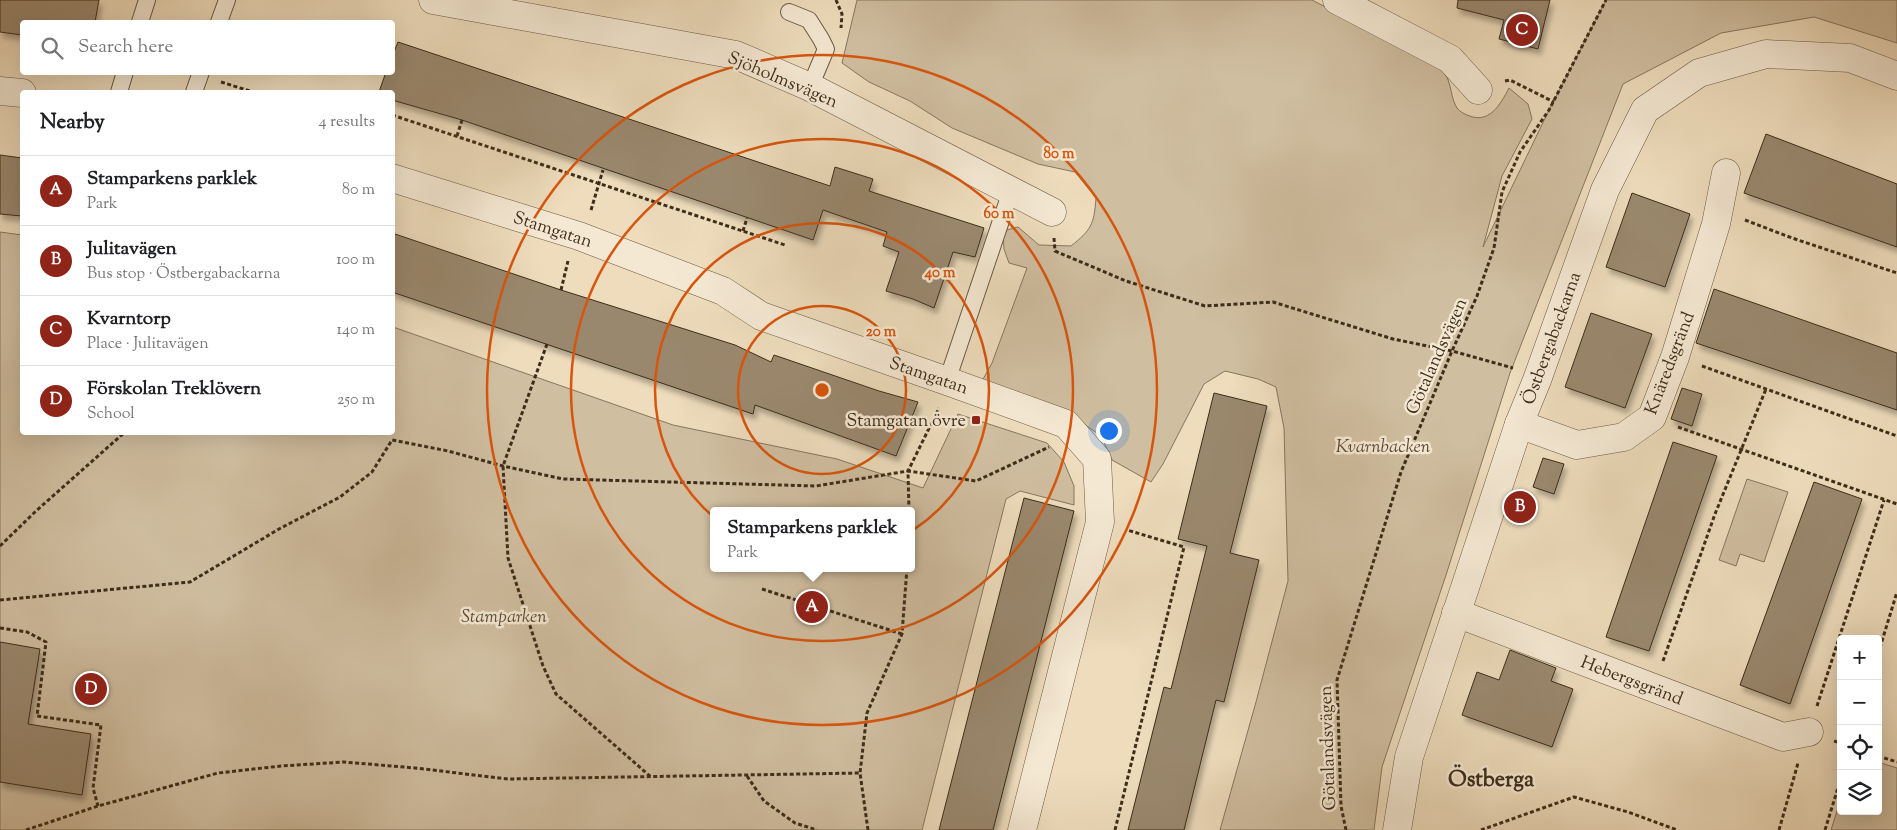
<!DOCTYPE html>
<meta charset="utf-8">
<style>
body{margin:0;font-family:"Sorts Mill Goudy",serif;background:#f6f6f6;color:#202124}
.controls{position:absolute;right:15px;bottom:15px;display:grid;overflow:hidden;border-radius:5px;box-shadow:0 5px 20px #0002}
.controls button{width:45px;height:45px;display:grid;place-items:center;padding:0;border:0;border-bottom:1px solid #e0e0e0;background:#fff;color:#202124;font:25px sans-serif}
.you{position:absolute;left:1108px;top:430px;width:18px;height:18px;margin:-12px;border:4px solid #fff;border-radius:50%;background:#1a73e8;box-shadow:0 0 0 8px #1a73e833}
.badge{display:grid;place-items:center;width:32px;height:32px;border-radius:50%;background:#8f2418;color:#fff;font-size:16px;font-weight:700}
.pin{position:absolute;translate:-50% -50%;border:2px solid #fff;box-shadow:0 1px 5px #0006}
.popup{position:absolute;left:710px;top:507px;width:205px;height:65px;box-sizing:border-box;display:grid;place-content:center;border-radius:5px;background:#fff;filter:drop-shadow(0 1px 4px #0005);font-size:16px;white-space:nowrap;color:#757577}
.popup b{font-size:19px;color:#202124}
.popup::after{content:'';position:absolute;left:50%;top:100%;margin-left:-10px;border:10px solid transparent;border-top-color:#fff}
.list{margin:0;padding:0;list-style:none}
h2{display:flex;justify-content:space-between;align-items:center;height:65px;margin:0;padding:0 20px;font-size:21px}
h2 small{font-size:16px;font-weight:400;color:#757577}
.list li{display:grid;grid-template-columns:32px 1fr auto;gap:15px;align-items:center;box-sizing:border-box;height:70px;padding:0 20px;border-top:1px solid #e0e0e0}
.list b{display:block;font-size:19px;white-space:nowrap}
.list p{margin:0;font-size:16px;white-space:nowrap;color:#757577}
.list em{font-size:16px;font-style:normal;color:#757577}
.icon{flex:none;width:28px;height:28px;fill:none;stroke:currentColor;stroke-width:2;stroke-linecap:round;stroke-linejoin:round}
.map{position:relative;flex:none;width:1897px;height:830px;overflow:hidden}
.search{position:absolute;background:#fff;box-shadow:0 5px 20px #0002;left:20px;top:20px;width:375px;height:55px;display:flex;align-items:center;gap:12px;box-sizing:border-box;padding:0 18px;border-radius:5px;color:#757577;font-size:19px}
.panel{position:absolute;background:#fff;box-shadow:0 5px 20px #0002;left:20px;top:90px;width:375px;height:345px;border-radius:5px}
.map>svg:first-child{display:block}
.green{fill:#d0bea0;stroke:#87765d;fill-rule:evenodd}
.building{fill:#9a886e;stroke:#3e2d1a;filter:url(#shadow)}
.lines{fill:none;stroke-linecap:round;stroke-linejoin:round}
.service-casing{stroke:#6a5942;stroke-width:18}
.minor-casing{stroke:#6a5942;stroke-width:29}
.path{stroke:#3e2d1a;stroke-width:3;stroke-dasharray:4 2.5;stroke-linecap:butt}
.service{stroke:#f4e8d3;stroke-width:16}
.minor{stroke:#f4e8d3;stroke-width:28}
.ring{fill:none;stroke:#d7550d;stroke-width:2.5}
.poi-dot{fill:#8f2418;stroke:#f4e8d3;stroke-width:2}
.labels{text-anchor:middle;stroke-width:5;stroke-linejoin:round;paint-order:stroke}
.street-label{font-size:18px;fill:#3e2d1a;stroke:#f4e8d3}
.poi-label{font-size:18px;fill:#3e2d1a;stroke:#f4e8d3;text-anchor:end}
.park-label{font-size:18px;font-style:italic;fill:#5b4a35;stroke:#f4e8d3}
.district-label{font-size:22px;font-weight:bold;fill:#3e2d1a;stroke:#f4e8d3}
.centre{fill:#d7550d;stroke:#f4e8d3;stroke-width:2.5}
.ring-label{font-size:15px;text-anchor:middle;font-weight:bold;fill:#d7550d;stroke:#f4e8d3;stroke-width:5;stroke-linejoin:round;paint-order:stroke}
</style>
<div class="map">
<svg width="1897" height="830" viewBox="0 0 1897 830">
<defs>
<filter id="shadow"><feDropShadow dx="3" dy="5.5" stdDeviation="2.5" flood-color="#0004"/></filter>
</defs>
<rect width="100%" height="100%" fill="#eedcbc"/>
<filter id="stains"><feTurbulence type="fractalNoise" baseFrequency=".004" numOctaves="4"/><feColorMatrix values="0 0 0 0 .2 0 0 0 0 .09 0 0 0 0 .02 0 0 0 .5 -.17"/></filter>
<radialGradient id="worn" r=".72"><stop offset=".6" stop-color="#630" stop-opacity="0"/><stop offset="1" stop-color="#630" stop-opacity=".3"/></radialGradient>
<g class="green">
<path d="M857,0h455l124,64c6,6 11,11 13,19 3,9 3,17 8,25 3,4 6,5 10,7 22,10 33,-10 42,-27l19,16 4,15 -30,57 -19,71 66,-137 57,-110h291v43l-83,-26 -93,16 -98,51 -113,289 -63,199 -65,195 -8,63h-154l36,-128 32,-121 -4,-153 -8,-41 -18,-8 -33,-8 -21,13 -41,80 -12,18 -39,-22 -11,-24 -27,-19 -92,-36 10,-18 35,-95 -18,-5 -5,-14 -1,-18 15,-4 21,18 32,1c20,-16 23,-21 25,-48l-21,-26 -37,-8 -86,-36 -42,-27 -41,-19 -27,-19z"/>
<path d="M0,232l22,3v197h370l1,-105 280,98 164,34 86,29 35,-74 89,29 17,19 10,24v19l-54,-14 -14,8 -84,331h-922zM713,511h198v57h-198z"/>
<path d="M1747,479l41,13 -24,70 -24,-8 -4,12 -17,-6z"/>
<path d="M1878,762l19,6v62h-66l10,-32v13h37z"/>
</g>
<g class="building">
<path d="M0,0h99l-4,22h-73v13l-22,-3z"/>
<path d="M1458,0h92l-12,49 -39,-10 5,-19 -47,-12z"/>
<path d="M398,42l432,144 5,-19 38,12 -4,12 115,37 -9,29 -22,-5 -19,56 -21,-9 -27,-8 13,-39 -16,-6 4,-14 -64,-22 -10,30 -351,-120 -70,-20v-8h-13l7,-20h6v-15z"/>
<path d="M1766,134l131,50v63l-153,-54z"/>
<path d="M0,155l22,3v58l-22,-2z"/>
<path d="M1632,193l58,21 -25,73 -59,-20z"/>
<path d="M392,233l169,57 174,55 36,17 3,-7 105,36 39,11 -22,54 -141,-51 -2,9 -361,-122z"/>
<path d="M1714,289l183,64v57l-201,-67z"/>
<path d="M1591,313l61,21 -27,74 -60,-21z"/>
<path d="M1682,388l20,6 -10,32 -21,-7z"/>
<path d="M1214,393l53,13 -37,147 29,7 -35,142 -8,-2 -32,130h-56l36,-143 7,2 36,-143 -29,-7z"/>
<path d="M1673,442l44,14 -68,195 -43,-14z"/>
<path d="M1543,458l21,6 -10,30 -21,-7z"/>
<path d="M1814,482l48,17 -72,205 -50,-19z"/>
<path d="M1024,498l50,13 -81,319h-54z"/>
<path d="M0,642l40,7 -12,75 63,10 -9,61 -82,-13z"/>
<path d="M1510,650l46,18 -5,13 22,8 -21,58 -90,-32 15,-43 22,8z"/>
</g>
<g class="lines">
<g class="service-casing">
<g id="service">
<path d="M789,12l20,8 12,19 5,10 -16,38"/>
<path d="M140,22l7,-22"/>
<path d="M219,22l8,-22"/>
<path d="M119,92l6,-20"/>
<path d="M194,92l7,-20"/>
<path d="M947,381l64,-190"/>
</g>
</g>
<g class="minor-casing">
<g id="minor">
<path d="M433,0l303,55 74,32 242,125"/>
<path d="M1337,0l113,59 28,31"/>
<path d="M0,91l22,2"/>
<path d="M392,178l187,58 144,55 38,25 186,65 119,43 31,35 3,63 -78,308"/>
<path d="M1519,424l58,21 47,-8 28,-20 23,-60 41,-133 10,-51"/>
<path d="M1456,613l327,124 26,-5"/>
<path d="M1397,830l12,-73 110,-333 18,-44 68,-190 40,-80 54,-37 67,-19 84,4 47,18"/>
</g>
</g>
<g class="path">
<path d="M836,0l6,14 -1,14"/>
<path d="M1505,81l5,-1 44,22"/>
<path d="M221,82l32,10"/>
<path d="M392,115l393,130"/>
<path d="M457,136l5,-16"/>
<path d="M591,210l12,-40"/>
<path d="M1745,220l47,18 105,35"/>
<path d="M743,231l4,-13"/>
<path d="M1054,238l1,13 71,30 79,25 68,-4 120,37 59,12 61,17"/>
<path d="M561,290l7,-29"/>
<path d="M547,344l-44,122 5,92 35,108 13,28 95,83"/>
<path d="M1702,366l195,70"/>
<path d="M1678,427l219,77"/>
<path d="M909,511l-1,-40 68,10 73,-34"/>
<path d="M0,546l36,-35 89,-79"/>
<path d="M762,589l140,45"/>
<path d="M0,600l190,-18 89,-53 61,-32 32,-25 20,-32 56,11 55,15 60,13 253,7 92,-15 31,-63"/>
<path d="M0,628l27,4 19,10 -9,74 64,9 -8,63 5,18"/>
<path d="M1878,654l19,-62"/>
<path d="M1663,661l52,-147 51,-125"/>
<path d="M1817,706l67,-206"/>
<path d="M1834,741l7,2"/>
<path d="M1878,756l19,6"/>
<path d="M747,776l17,25 31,22 22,7"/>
<path d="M26,830l72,-24 120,-33 63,-7 63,-4 71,6 93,11 352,-6"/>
<path d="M868,830l-8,-57 7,-60 35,-79 5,-66"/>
<path d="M1115,830l69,-283 -57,-17"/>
<path d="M1346,830l-5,-24 -4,-126 64,-208 51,-121 25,-55 17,-48 8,-56 18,-40 29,-42 57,-110"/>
<path d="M1481,830l93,-33 54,15 49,18"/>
<path d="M1779,830l19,-67"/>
<path d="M1825,830l16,-52"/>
</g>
<use href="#service" class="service"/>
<use href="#minor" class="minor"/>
</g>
<g class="ring">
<circle cx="822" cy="390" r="84"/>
<circle cx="822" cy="390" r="167"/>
<circle cx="822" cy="390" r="251"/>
<circle cx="822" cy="390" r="335"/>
</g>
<rect class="poi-dot" x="971" y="415" width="10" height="10" rx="2.5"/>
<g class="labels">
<g class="street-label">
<text transform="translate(783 79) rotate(23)" y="6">Sjöholmsvägen</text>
<text transform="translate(553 229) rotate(18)" y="6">Stamgatan</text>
<text transform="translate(1551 338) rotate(-70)" y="6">Östbergabackarna</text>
<text transform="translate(1436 356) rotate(-66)" y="6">Götalandsvägen</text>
<text transform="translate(1669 363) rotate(-69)" y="6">Knäredsgränd</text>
<text transform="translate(929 375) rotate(19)" y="6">Stamgatan</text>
<text transform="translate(1632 680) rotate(21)" y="6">Hebergsgränd</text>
<text transform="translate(1327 748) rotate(-92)" y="6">Götalandsvägen</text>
</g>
<g class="poi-label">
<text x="966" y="426">Stamgatan övre</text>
</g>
<g class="park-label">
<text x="1383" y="452">Kvarnbacken</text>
<text x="504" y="622">Stamparken</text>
</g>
<g class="district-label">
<text x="1491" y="786">Östberga</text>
</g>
</g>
<circle cx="822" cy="390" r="8" class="centre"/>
<g class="ring-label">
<text x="1059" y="158">80 m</text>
<text x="999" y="218">60 m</text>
<text x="940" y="277">40 m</text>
<text x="881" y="336">20 m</text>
</g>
<rect width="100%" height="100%" filter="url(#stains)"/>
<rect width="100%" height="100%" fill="url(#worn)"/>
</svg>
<div class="controls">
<button>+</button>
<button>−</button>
<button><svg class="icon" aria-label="locate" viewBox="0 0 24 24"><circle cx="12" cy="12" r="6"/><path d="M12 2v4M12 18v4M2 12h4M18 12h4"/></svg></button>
<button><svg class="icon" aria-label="layers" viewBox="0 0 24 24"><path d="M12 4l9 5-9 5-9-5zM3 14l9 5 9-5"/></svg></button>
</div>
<div class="you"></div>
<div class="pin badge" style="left:812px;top:607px">A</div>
<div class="popup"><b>Stamparkens parklek</b>Park</div>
<div class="pin badge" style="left:1520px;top:507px">B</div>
<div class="pin badge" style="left:1522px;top:30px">C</div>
<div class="pin badge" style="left:91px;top:689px">D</div>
<div class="search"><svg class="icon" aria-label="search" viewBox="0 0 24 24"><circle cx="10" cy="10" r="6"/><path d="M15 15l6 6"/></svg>Search here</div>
<section class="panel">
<h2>Nearby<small>4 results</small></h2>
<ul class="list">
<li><span class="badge">A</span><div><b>Stamparkens parklek</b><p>Park</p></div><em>80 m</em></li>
<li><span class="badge">B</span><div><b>Julitavägen</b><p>Bus stop · Östbergabackarna</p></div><em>100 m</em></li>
<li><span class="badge">C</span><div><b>Kvarntorp</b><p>Place · Julitavägen</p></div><em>140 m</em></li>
<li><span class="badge">D</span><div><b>Förskolan Treklövern</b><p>School</p></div><em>250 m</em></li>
</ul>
</section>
</div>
